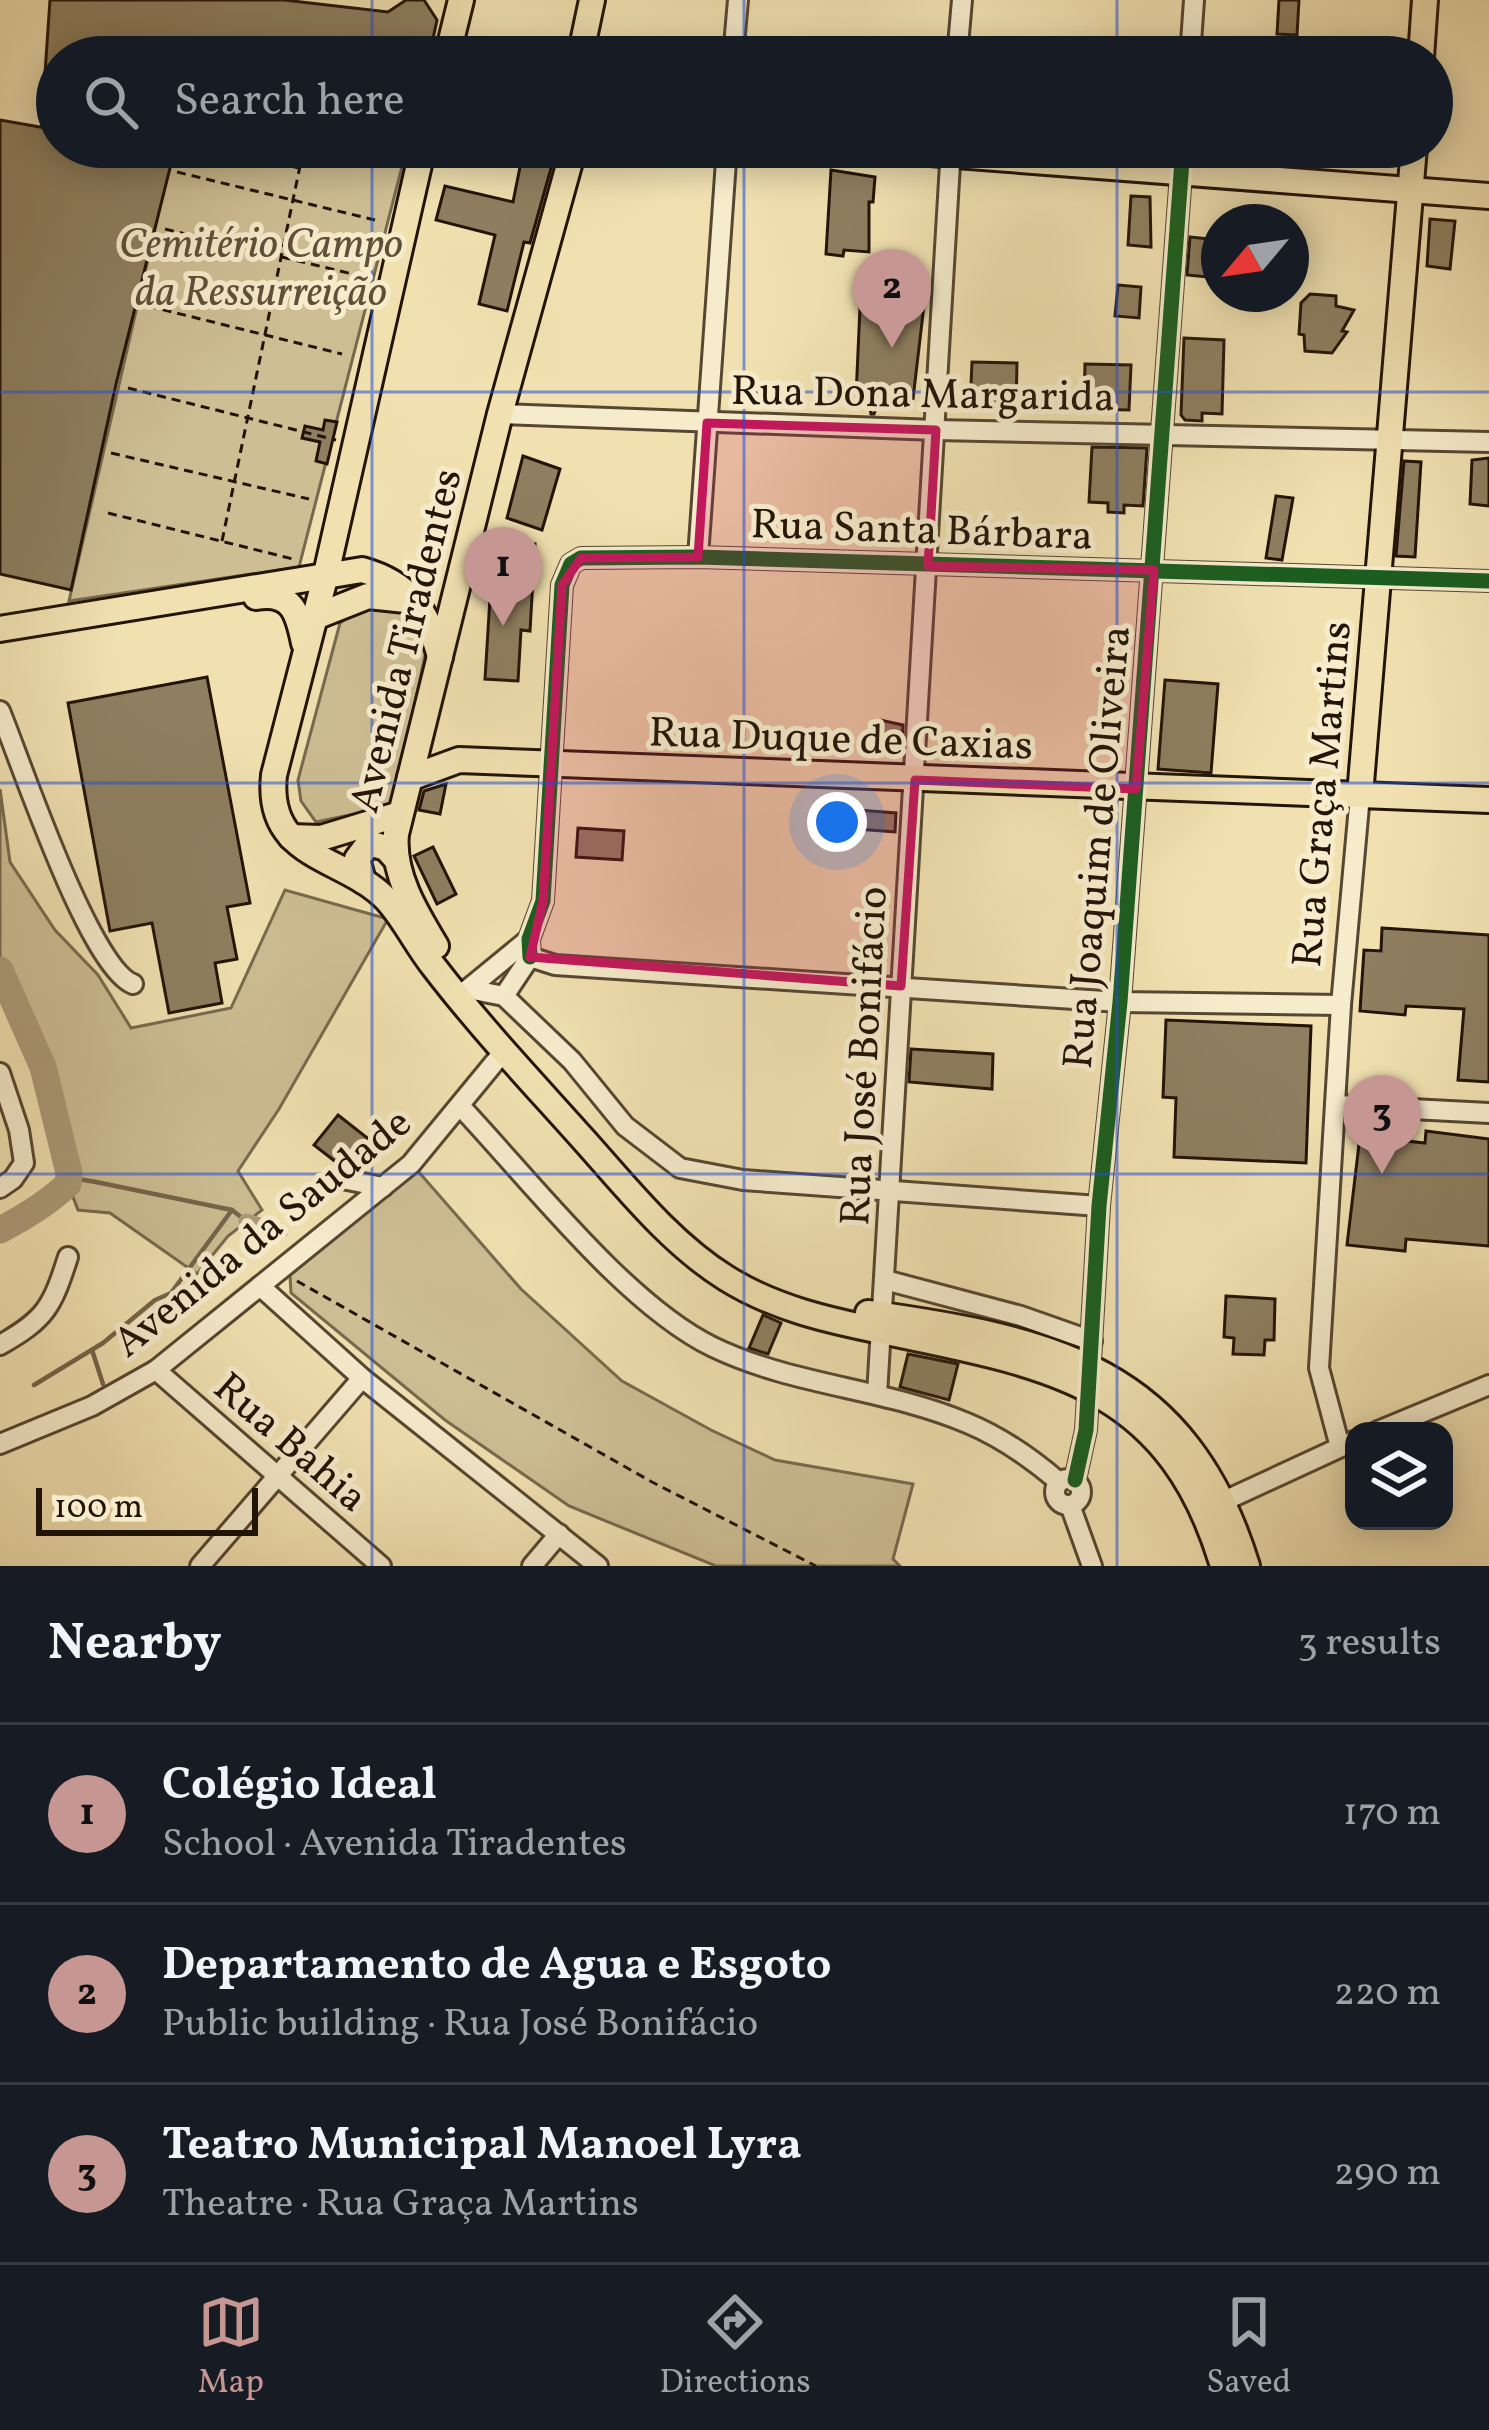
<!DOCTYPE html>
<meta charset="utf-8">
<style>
body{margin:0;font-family:Vollkorn,serif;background:#242831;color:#f1f3f6}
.controls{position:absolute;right:36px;bottom:36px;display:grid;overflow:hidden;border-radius:24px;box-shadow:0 6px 30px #0003}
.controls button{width:108px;height:108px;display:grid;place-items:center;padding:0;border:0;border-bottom:3px solid #363941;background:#171b24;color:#f1f3f6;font:60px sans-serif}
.compass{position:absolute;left:1201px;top:204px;width:108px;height:108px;border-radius:50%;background:#171b24;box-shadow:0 6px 30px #0003;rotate:241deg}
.scale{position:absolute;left:36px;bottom:30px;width:222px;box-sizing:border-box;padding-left:12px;border:6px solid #231408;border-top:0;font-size:33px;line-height:42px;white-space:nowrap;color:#231408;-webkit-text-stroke:9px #f6eccc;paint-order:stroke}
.you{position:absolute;left:837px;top:822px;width:42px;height:42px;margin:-30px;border:9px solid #fff;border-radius:50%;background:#1a73e8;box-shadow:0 0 0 18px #1a73e833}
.badge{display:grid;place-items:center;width:78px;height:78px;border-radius:50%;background:#c59692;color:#111;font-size:39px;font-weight:700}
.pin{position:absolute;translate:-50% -99px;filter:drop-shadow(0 3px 6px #0008)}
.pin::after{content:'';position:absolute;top:63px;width:42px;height:36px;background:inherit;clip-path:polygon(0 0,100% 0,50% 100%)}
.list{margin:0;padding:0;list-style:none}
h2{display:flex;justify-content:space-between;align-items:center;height:156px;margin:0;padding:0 48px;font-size:51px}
h2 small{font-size:39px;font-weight:400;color:#9ea1a6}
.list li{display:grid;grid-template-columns:78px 1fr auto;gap:36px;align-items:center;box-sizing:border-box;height:180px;padding:0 48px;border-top:3px solid #363941}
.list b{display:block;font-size:45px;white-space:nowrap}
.list p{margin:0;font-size:39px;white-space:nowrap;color:#9ea1a6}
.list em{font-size:39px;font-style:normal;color:#9ea1a6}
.icon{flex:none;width:66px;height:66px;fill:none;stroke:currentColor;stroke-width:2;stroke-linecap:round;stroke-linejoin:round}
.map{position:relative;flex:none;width:1489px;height:1566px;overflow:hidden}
.search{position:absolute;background:#171b24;box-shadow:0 6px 30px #0003;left:36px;right:36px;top:36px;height:132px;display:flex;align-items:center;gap:30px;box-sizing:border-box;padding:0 42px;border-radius:66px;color:#9ea1a6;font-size:45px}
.sheet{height:696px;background:#171b24}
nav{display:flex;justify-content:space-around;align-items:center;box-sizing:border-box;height:168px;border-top:3px solid #363941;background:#171b24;font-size:33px;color:#9ea1a6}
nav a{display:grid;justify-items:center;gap:6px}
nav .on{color:#c59692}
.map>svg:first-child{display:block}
.green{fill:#cebe94;stroke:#78694e;stroke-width:3}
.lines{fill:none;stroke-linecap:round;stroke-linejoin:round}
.stream{stroke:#75654b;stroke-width:4.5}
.canal{stroke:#ab9b78;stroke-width:15}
.river{stroke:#ab9b78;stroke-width:27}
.building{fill:#8e7f60;stroke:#231408;stroke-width:3}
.minor-casing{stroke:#564732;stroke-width:24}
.major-casing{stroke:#231408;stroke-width:30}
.path{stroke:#231408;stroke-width:3;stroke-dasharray:9 6;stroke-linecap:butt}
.minor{stroke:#f6eccc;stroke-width:18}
.major{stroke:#f1e1b1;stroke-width:24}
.cycleway-casing{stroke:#f6eccc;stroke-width:22}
.cycleway{stroke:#1b5e20;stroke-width:15}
.marked{fill:#c2185b;fill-opacity:0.2;stroke:#c2185b;stroke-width:9;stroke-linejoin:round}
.grid{fill:none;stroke:#1d4ed8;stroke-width:3;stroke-opacity:0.55}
.labels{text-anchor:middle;stroke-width:10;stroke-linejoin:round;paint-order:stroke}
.park-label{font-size:42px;font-style:italic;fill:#5f5039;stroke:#f6eccc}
.street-label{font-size:42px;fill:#231408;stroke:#f6eccc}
</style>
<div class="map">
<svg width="1489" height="1566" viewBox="0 0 1489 1566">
<rect width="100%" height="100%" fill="#f1e1b1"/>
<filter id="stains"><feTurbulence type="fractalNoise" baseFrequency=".00167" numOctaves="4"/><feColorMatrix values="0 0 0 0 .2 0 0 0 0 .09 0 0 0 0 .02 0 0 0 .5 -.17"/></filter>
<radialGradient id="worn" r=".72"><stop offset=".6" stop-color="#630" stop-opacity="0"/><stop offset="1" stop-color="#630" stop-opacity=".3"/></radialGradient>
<g class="green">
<path d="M174,147h233l-108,420 -230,34z"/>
<path d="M390,601l25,14 15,17 -37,174 -77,16 -15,-21 -3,-21 42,-157 22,-16z"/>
<path d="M0,789l10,73 45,68 43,45 33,53 100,-20 54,-118 103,29 -109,190 -41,62 24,39 -34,26 -31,38 -87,-61 -32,-3 -10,-26 1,-12 -26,-105 -43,-97z"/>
<path d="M417,1170l104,119 101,92 89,49 64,30 138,24 -20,75 7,7h-184l-147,-60 -124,-86 -154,-127 -1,-18z"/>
</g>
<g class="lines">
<g class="stream">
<path d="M68,1184l10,-5 18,3 136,28 14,11 35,10"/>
<path d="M92,1350l11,34"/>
<path d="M34,1385l69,-42 52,-43 16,-7 61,-83"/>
</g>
<path class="canal" d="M246,1221l35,10"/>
<path class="river" d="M0,970l43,97 26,106 -1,11c-20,19 -43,33 -68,46"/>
</g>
<g class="building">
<path d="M50,0h234l104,12 18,-12h18l13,20 -8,37h-372v46l-14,-1z"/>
<path d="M1279,0h20l-2,35 -20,-1z"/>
<path d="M0,120l57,10v17h79l37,9 -57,228 -45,206 -71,-16z"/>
<path d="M524,147h33l-27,96 -6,-1 -17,69 -28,-7 16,-69 -59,-15 9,-34 68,16z"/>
<path d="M831,170l44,7 -2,25h-4v50l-25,-2 -1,6 -17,-2z"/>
<path d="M1131,196l19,1 1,50 -23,-2z"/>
<path d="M1430,219l25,2 -5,48 -23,-3z"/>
<path d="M1190,237l29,3v38l-32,-3z"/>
<path d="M861,285l65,3 -13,111 -33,-1 -6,16h-3l-3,-16 -12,-1z"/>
<path d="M1118,285l23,2 -2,31 -24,-2z"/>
<path d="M1310,294l26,2v10l18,4 -12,21 5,1 -15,21 -27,-2 -1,-16 -5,-1 2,-31z"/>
<path d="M1184,338l40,2 -2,74 -20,-1v8l-17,-1 -4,-5z"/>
<path d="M972,362l45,1 -1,45 -46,-1z"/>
<path d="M1085,364l46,1 -2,45 -45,-1z"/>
<path d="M325,420l12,2 -10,42 -11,-3 4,-19 -18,-4 3,-12 18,4z"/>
<path d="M1092,447l55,1 -4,58 -19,-1v8l-16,-1v-9l-19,-1z"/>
<path d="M523,456l37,13 -18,61 -35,-12z"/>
<path d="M1489,458v48l-19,-2 2,-44z"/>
<path d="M1404,461l17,1 -6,95 -19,-1z"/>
<path d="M1276,496l17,2 -11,62 -16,-2z"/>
<path d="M500,542l35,2 -5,87 -9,-1 -3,51 -33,-2 7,-113h7z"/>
<path d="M207,677l43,226 -23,4 10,52 -22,4 7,40 -53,10 -17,-90 -42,8 -42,-228z"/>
<path d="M1165,680l53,4 -7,89 -53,-4z"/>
<path d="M880,720l23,5 -1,27 -24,-1 -4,-24h6z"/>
<path d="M446,784l-6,30 -21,-4 5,-19z"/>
<path d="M858,810l38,3 -1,19 -38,-3z"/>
<path d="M578,828l46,3 -2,29 -46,-3z"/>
<path d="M433,847l23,47 -19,10 -23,-48z"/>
<path d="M1382,928l107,7v147l-31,-2 6,-71 -58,-3 -1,9 -45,-4 4,-61 17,1z"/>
<path d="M1166,1020l145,6 -5,137 -132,-6 2,-59 -13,-1z"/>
<path d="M911,1049l82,5 -1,35 -83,-7z"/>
<path d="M338,1115l37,29 -18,24 -16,-2 -27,-21z"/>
<path d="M1426,1131l63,8v107l-83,-7 -1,12 -58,-6 13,-109 65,7z"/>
<path d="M1226,1296l49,3 -1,41h-9l-1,15 -31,-1 1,-16 -10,-1z"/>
<path d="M763,1315l18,8 -13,31 -19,-6z"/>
<path d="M908,1354l50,10 -9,36 -49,-13z"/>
</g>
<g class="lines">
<g class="minor-casing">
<g id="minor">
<path d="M733,57l5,-57"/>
<path d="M957,57l5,-57"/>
<path d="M1190,57l4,-57"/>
<path d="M500,414l436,16 553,12"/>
<path d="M698,557l29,-410"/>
<path d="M0,711c21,51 89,256 133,273"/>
<path d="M530,957l-1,-18 14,-38 19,-316 9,-21 10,-6 117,-1 791,24"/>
<path d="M530,957l25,8 565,37 221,3"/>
<path d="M468,989l36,7 68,65 53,65 55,42 63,12 356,26"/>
<path d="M468,989l61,-50"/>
<path d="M504,996l26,-39"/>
<path d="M0,1073l19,57 5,33 -11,16 -13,9"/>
<path d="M1335,1105l154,8"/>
<path d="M461,1107c68,72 165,198 252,240 81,39 171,41 254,76 34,14 64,35 92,59"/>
<path d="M342,1179l41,8"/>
<path d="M885,1280l136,36 71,25"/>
<path d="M260,1286l102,92 236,188"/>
<path d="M0,1345c46,-26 52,-38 68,-88"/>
<path d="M156,1370l225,196"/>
<path d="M877,1395l74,-1248"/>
<path d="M1378,1431l111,-46"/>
<path d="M0,1444l92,-38 64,-36 255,-206 93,-113"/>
<path d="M1340,1447l-21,-79 22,-363 19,-210"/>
<circle cx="1068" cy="1492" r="13"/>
<path d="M1075,1480l11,-50 13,-224 21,-204 63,-855"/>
<path d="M1070,1505l22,61"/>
<path d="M1211,1507l143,-66"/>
<path d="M200,1566l162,-188"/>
<path d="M532,1566l27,-32"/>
</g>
</g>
<g class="major-casing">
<g id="major">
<path d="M447,57l14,-57"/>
<path d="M580,57l12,-57"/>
<path d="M1421,57l4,-57"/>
<path d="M423,147l-97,427 -52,201c-9,85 70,80 113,125 18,20 30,46 47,67 46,60 99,116 149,172 44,49 87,104 143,139 48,30 101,42 155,53 166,35 287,50 342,235"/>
<path d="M851,147l638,49"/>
<path d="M256,597c36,-6 42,16 48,46"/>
<path d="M315,617l53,-21 47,5"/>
<path d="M0,629l362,-59c47,13 66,41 78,87"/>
<path d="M410,778l49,-18 1030,40"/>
<path d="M1360,795l54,-648"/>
<path d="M291,837l30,1 79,-24"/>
<path d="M363,881l-6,-22 12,-16 17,5 9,10"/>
<path d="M436,946c-20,-33 -44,-72 -40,-112l104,-420 74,-267"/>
<path d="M868,1313c185,26 318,55 379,253"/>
</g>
</g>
<g class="path">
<path d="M190,147l110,21"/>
<path d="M177,172l198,48"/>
<path d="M165,229l200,48"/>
<path d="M148,306l194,48"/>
<path d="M128,388l208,52"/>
<path d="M111,453l198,46"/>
<path d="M108,513l189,47"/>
<path d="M222,541l82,-394"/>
<path d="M297,1281l355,201 164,84"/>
</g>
<use href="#minor" class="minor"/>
<use href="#major" class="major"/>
<g class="cycleway-casing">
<g id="cycleway">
<path d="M530,957l-1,-18 14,-38 19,-316 9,-21 10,-6 117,-1 791,24"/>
<path d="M1075,1480l11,-50 13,-224 21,-204 63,-855"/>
</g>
</g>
<use href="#cycleway" class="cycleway"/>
</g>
<path class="marked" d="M707,423l229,7 -8,136 226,4 -18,219 -221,-9 -14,206 -371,-29 13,-56 19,-316 19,-27 117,-1z"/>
<path class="grid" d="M372,0v57M744,0v57M1117,0v57M372,147v1419M744,147v1419M1117,147v1419M0,392h1489M0,783h1489M0,1174h1489"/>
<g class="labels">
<g class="park-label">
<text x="261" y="257">Cemitério Campo<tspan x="261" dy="48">da Ressurreição</tspan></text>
</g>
<g class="street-label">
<text transform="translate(923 392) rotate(1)" y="15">Rua Dona Margarida</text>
<text transform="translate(922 528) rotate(2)" y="15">Rua Santa Bárbara</text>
<text transform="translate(404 640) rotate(-76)" y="15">Avenida Tiradentes</text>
<text transform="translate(841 737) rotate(2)" y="15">Rua Duque de Caxias</text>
<text transform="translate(1320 794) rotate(-85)" y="15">Rua Graça Martins</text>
<text transform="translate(1095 847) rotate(-85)" y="15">Rua Joaquim de Oliveira</text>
<text transform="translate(862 1056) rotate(-87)" y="15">Rua José Bonifácio</text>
<text transform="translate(261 1231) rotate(-39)" y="15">Avenida da Saudade</text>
<text transform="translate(292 1441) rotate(41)" y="15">Rua Bahia</text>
</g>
</g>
<rect width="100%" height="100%" filter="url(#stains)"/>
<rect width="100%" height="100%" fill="url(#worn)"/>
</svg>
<div class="controls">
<button><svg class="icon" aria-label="layers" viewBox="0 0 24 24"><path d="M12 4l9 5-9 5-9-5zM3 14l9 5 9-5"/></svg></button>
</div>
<svg class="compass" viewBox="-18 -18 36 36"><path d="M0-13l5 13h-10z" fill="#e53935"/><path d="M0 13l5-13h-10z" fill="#9ea1a6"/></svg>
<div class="scale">100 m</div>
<div class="you"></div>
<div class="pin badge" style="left:503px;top:626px">1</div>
<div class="pin badge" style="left:892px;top:348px">2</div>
<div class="pin badge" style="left:1382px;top:1174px">3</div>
<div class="search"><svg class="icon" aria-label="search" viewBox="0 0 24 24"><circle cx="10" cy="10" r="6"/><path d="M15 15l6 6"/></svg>Search here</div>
</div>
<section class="sheet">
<h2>Nearby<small>3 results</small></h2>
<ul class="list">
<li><span class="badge">1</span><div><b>Colégio Ideal</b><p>School · Avenida Tiradentes</p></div><em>170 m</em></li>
<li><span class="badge">2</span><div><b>Departamento de Agua e Esgoto</b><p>Public building · Rua José Bonifácio</p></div><em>220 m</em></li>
<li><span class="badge">3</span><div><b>Teatro Municipal Manoel Lyra</b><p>Theatre · Rua Graça Martins</p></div><em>290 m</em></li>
</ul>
</section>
<nav>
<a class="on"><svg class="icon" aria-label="map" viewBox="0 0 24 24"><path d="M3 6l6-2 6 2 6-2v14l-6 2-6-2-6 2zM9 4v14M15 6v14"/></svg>Map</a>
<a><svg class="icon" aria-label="directions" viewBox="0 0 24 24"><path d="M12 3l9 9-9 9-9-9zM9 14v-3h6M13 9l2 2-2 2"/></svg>Directions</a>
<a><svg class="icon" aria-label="saved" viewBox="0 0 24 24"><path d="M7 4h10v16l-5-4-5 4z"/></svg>Saved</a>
</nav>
